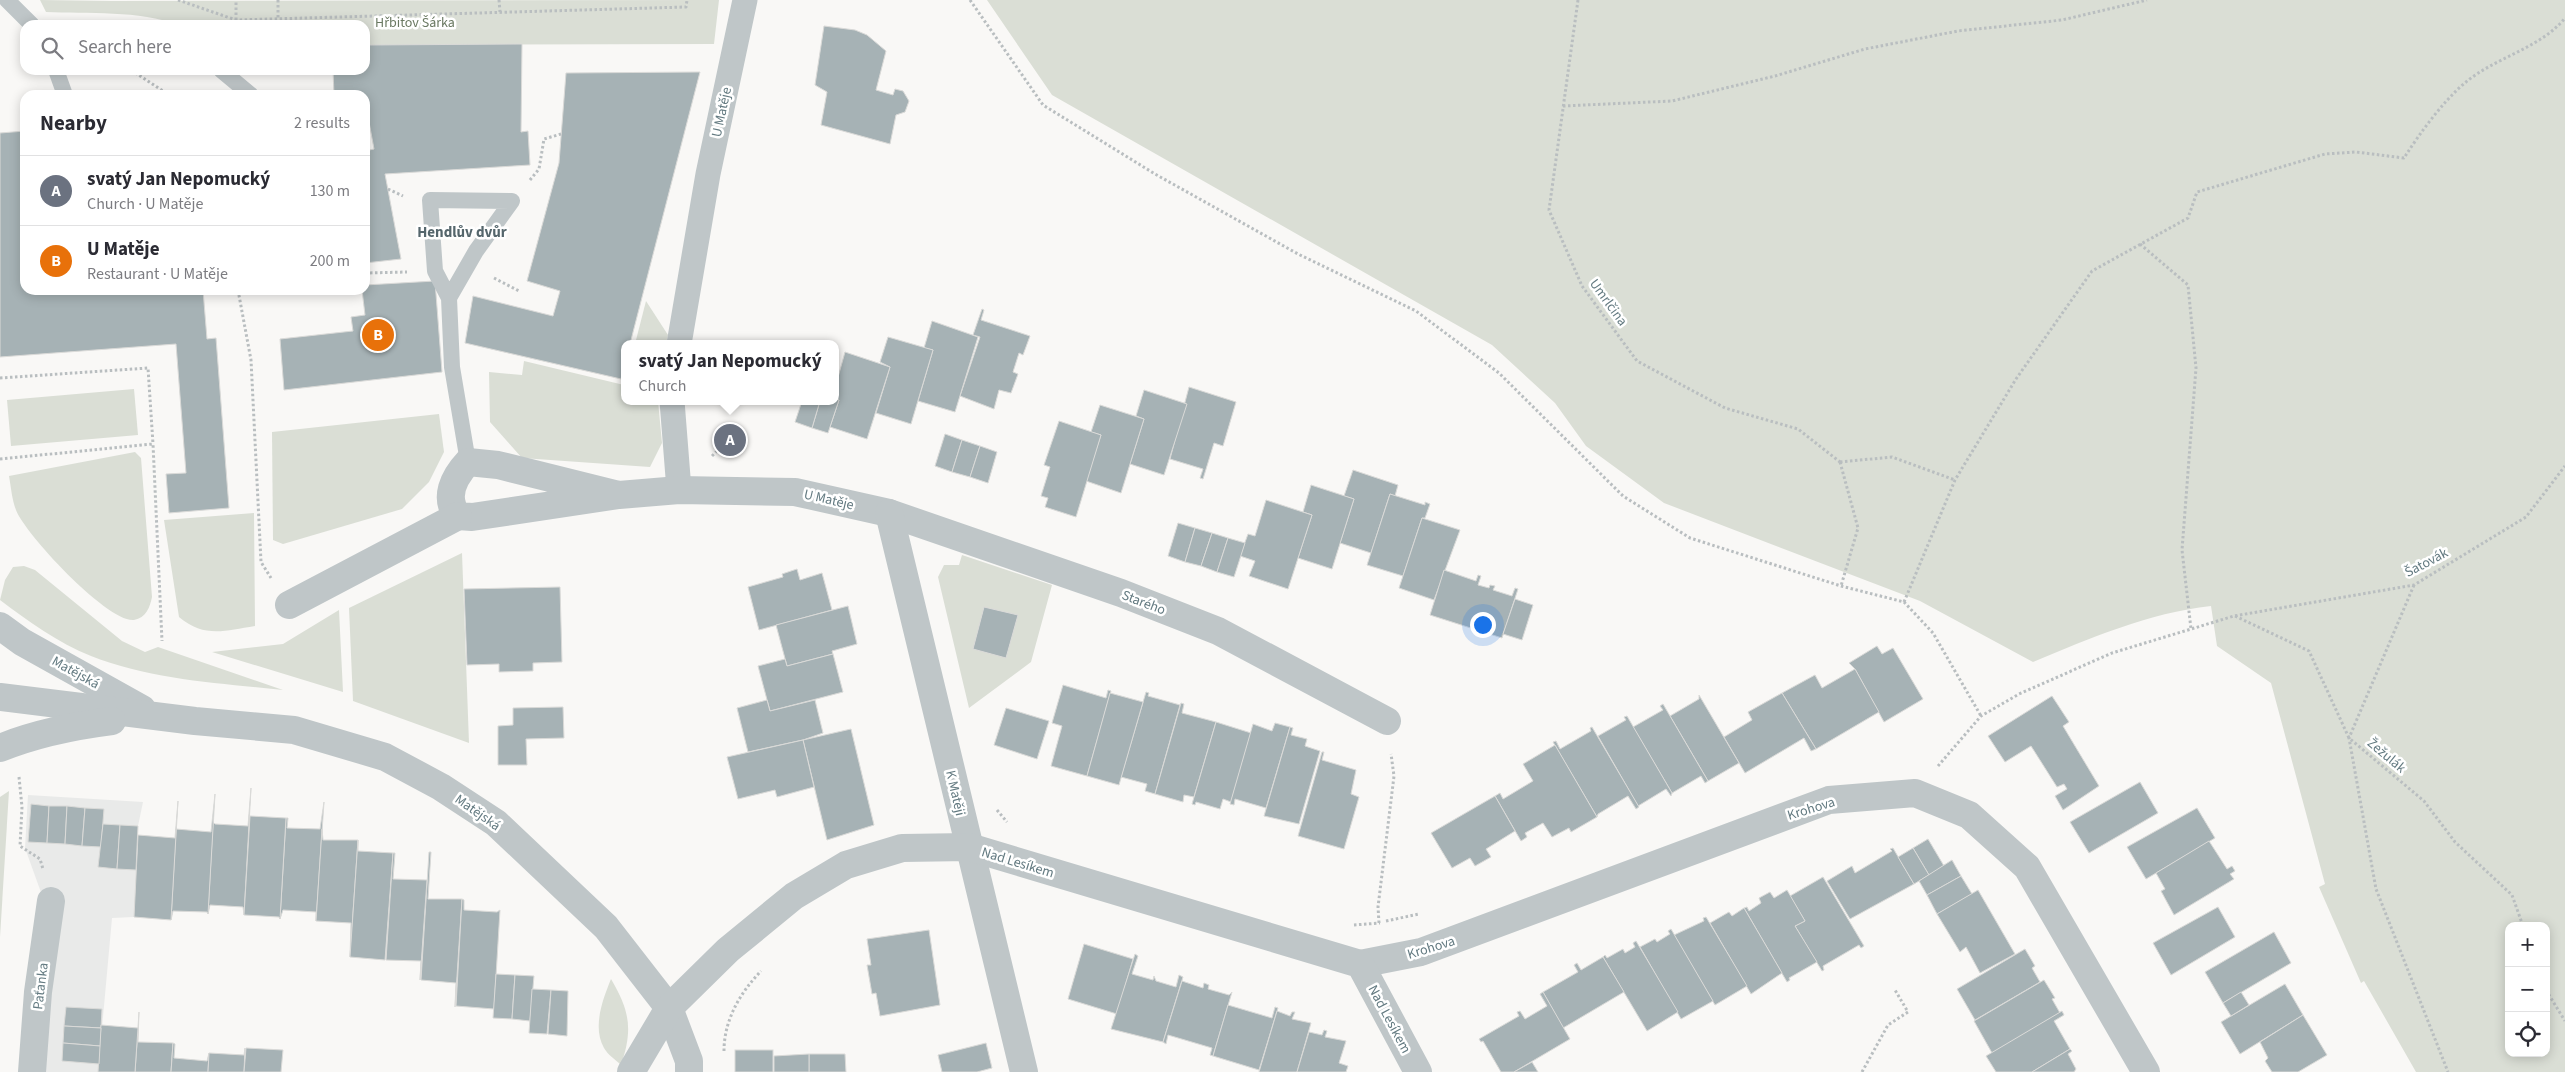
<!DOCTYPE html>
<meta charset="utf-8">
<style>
body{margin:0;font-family:"Source Sans 3",sans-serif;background:#f2f2f3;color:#2b2b33}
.controls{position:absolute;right:15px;bottom:15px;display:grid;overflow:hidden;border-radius:10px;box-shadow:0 2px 12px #0003}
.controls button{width:45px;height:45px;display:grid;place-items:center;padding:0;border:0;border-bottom:1px solid #e1e1e2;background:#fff;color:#2b2b33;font:25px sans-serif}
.you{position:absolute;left:1482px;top:624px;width:18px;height:18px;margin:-12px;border:4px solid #fff;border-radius:50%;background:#1a73e8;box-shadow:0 0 0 8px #1a73e833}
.badge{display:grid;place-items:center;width:32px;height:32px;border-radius:50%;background:#0f766e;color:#fff;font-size:16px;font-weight:700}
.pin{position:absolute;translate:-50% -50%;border:2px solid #fff;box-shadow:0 1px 5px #0006}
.popup{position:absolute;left:621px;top:340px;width:218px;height:65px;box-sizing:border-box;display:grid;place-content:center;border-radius:10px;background:#fff;filter:drop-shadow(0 1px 4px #0005);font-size:16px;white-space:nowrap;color:#7c7c81}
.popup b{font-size:19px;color:#2b2b33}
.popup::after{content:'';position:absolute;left:50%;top:100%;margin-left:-10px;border:10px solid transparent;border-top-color:#fff}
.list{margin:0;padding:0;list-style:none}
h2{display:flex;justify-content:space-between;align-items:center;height:65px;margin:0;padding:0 20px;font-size:21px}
h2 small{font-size:16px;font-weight:400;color:#7c7c81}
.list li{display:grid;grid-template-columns:32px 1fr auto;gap:15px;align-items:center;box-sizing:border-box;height:70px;padding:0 20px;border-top:1px solid #e1e1e2}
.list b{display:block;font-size:19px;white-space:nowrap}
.list p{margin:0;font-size:16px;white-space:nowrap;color:#7c7c81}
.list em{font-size:16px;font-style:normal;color:#7c7c81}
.icon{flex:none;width:28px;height:28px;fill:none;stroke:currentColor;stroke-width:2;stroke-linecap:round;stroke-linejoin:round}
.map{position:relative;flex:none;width:2565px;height:1072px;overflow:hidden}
.search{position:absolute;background:#fff;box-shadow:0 2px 12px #0003;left:20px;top:20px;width:350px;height:55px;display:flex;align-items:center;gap:12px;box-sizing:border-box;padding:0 18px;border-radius:15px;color:#7c7c81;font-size:19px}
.panel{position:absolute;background:#fff;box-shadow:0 2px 12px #0003;left:20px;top:90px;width:350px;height:205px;border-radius:15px}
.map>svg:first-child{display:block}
.built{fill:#e9eae9}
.green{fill:#daded5;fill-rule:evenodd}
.building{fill:#a6b2b5;stroke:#dadad8}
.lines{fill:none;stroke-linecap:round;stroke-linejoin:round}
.path{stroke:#b9bec0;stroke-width:3;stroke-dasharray:2.5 2.5;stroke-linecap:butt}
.service{stroke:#bfc6c8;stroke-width:16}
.pedestrian{stroke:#bfc6c8;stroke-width:25}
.minor{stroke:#bfc6c8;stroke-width:28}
.labels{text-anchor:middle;stroke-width:5;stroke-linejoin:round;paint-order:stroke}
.park-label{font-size:14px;fill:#6a7962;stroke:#fff}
.street-label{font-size:14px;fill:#637a81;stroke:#fff}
.neighbourhood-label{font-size:15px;font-weight:bold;fill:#55666c;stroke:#fff}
</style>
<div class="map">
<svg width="2565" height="1072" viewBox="0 0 2565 1072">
<rect width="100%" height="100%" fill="#f9f8f6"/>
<path class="built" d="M28,795l115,7 -5,24 -4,91 -22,1 -14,154h-53l11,-138 -31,-86z"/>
<g class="green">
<path d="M40,0l72,1 607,-1 -5,44 -349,1v-20h-187c-38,-15 -91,-11 -132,-13z"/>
<path d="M987,0h1578v1072h-149l-52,-91 -3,2 -42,-96 6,-3 -54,-201 -54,-37 -6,-40c-63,7 -120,32 -178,56l-113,-61 -256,-98 -78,-57 -31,-43 -63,-58 -440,-250zM2509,926h37v127h-37z"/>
<path d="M646,301l22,34 -2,9h-31z"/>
<path d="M524,361l100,24 1,-2v18h33l4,42 -12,24 -128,-9 -32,-36 -1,-50 33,3z"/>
<path d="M134,389l4,46 -127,11 -4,-46z"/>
<path d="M439,414l5,38 -15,30 -27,27 -119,35 -10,-4 -1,-108z"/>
<path d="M135,452l6,6 11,139c-2,10 -6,21 -18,23 -26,3 -109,-86 -118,-110 -4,-10 -5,-23 -7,-34z"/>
<path d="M254,513l1,113c-31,5 -51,12 -76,-9l-15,-97z"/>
<path d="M462,553l7,190 -116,-42 -4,-93z"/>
<path d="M962,555l90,30 -21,77 -62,46 -31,-131 6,-12h15zM984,607l34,8 -12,43 -33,-9z"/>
<path d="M24,566l11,4 87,71 23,11 13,-5 125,43c-64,-7 -131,-10 -192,-34 -33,-13 -63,-35 -91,-56l5,-20 8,-13z"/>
<path d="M339,610l4,82 -131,-40 71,-8z"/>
<path d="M9,791l-9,146v-140z"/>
<path d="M611,979c19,32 22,51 10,86 -5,-5 -13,-10 -17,-17 -12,-21 -1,-49 7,-69z"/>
</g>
<g class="building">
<path d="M824,26l31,4 12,5 19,16 -10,39 17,5 2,-6 8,2 6,10 -4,11 -9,3 -6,29 -69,-19 6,-33 -12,-7z"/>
<path d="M522,44l-1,88 7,-1 2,34 -145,9 16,85 -36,4v-112l9,-2 -5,-27h-4v-27h-31l-1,-25h32v-25z"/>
<path d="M700,72l-70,272h-5v18l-4,17 -156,-36 8,-47 80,20 7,-25 -33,-10 32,-118 7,-90z"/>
<path d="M25,131v159h178l4,49 9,-1 13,170 -60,5 -3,-39 20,-1 -10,-129 -176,13v-224z"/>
<path d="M435,281l7,91 -158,18 -4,-51 73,-8 -2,-14 14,-2 -3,-25h3v-5z"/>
<path d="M982,309l2,1 -3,10 49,16 -7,19 -4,-2 -6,19 5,2 -7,19 -12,-3 -5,19 -34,-13 20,-59 -7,-2z"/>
<path d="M932,321l46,16 -23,75 -37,-11 15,-51 -9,-2z"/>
<path d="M888,337l45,13 -22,74 -35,-11 14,-46 -10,-5z"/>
<path d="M845,352l45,15 -23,72 -37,-12 9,-27 -4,-1v-11z"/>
<path d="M1189,387l47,15 -13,44 -9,-3 -11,36 -3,-1 3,-9 -33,-10z"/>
<path d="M1144,390l43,14 -23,71 -34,-11 14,-45 -8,-3z"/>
<path d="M835,399l4,1 -11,33 -16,-5 8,-27h15z"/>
<path d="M802,401h18l-8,27 -17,-6z"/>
<path d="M1100,405l44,14 -23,74 -35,-12 15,-46 -10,-3z"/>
<path d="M1059,421l42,14 -25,82 -31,-10 3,-9 -7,-2 9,-29 -6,-2z"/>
<path d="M732,430l8,13 -12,8 -9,-13z"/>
<path d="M945,434l17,6 -10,32 -17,-6z"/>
<path d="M962,440l18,6 -10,31 -18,-5z"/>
<path d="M980,446l17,6 -9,31 -18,-6z"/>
<path d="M1353,470l45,15 -3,11 -5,-2 -19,59 -31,-10 14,-44 -10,-3z"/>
<path d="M1311,485l43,14 -22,70 -34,-11 14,-43 -9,-3z"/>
<path d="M1390,494l35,11v-3l5,2 -5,14h-3l-19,58 -36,-11z"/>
<path d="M1266,500l46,15 -24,74 -39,-13 6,-15 -15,-5 8,-22 7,2z"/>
<path d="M1422,518l38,12 -26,70 -35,-12z"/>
<path d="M1178,523l17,5 -10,34 -17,-6z"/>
<path d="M1195,528l17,5 -11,33 -16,-4z"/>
<path d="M1212,533l16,5 -11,34 -16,-6z"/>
<path d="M1228,538l17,5 -11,34 -17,-5z"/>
<path d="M797,569l3,11 22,-7 10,37 -73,20 -11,-43 35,-10 -1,-3z"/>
<path d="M1444,570l32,11 2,-6 3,1 -3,9 11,3 1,-3 5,1 -2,4 19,6 3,-8 3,1 -16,49 -72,-23z"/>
<path d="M560,587l2,75 -29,1v8l-34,1v-8l-32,1 -3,-76z"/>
<path d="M1515,599l18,6 -11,35 -19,-6z"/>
<path d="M848,606l9,38 -25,7 1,3 -46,12 -11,-41z"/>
<path d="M984,607l34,8 -12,43 -33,-9z"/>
<path d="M1877,646l5,8 11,-6 30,51 -39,23 -29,-53 -6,-6z"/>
<path d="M833,654l10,38 -73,19 -12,-45 27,-7 2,7z"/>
<path d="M1855,669l24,43 -63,37 -34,-56 33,-18 7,13z"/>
<path d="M1063,685l43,13 2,-8 3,1 -24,85 -36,-10 11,-40 -10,-3z"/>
<path d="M1146,692l3,1 -1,3 32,9 -25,89 -10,-3 2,-7 -26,-7z"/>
<path d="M1110,693l33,9 -24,83 -32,-9z"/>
<path d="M1782,693l34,56 -5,2 -7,-13 -59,35 -21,-36 28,-17 -4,-8z"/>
<path d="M1699,695l40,68 -31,18 -38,-65 29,-17z"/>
<path d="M2052,696l17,26 -6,4 36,60 -36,24 -8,-14 12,-7 -3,-5 -7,3 -26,-41 -26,16 -17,-26z"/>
<path d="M767,700l3,11 45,-11 8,33 -20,7 -55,12 -11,-44z"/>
<path d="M1181,703l3,1 -2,9 34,9 -22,75 -10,-2 -1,7 -28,-8z"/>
<path d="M1663,704l7,12 38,65 -3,2 -4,-7 -29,17 -39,-66 30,-17 -3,-4z"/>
<path d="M563,707l1,31 -38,1 1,26h-29v-39l15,-1v-17z"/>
<path d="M1006,708l43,13 -12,38 -43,-14z"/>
<path d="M1627,716l45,77 -1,3 -5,-7 -28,17 -40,-70 28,-16 -2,-3z"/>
<path d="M1216,722l35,11 -20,69 -8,-3 -3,10 -24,-7 -1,3 -3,-1z"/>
<path d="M1275,723l15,4 -24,81 -31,-9 -1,6 -4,-1 23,-80 19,7z"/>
<path d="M1290,727l3,1 -2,7 16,4 -2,7 15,5 -21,73 -35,-8z"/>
<path d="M1592,727l47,80 -3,2 -8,-13 -30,18 -1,3 -44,-75 3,-1 4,8 31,-18 -1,-3z"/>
<path d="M851,729l23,96 -47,15 -24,-100z"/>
<path d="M803,740l11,47 -37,10 -2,-7 -37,9 -11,-42z"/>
<path d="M1555,745l42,72 -26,15 -2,-4 -17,9 -9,-14 -18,10 2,4 -6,4 -26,-45 5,-3 3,6 30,-18 -10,-17z"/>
<path d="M1322,752h2l-2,8 34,10 -5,24 8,3 -15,52 -46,-13z"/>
<path d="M2140,782l18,31 -69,40 -19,-31z"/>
<path d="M251,788l-7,127 -1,-8 -33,-2 -2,9 5,-92 2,2 33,2z"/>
<path d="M215,794l-7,120 -1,-2 -34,-1 -2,9 5,-91 35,3z"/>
<path d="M1495,796l20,35 -29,18 5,8 -16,9 -5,-8 -18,10 -21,-35z"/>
<path d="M178,801l-7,119 -37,-3 4,-82 37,3z"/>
<path d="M324,802l-8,119v-9l-33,-2 -3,9 6,-101h2l-1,10 33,1z"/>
<path d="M31,804l18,2 -2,37 -19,-1z"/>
<path d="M49,806h18l-2,38 -18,-1z"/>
<path d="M67,806l18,2 -3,38 -17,-2z"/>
<path d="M85,808l19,1 -3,38 -19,-1z"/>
<path d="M2197,808l18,30 -69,41 -19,-32z"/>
<path d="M250,816l36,2 -6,101 -1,-2 -35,-2z"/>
<path d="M103,824l17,1 -3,44 -19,-2z"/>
<path d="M120,825l18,1 -2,44 -19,-1z"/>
<path d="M322,829l1,11h35l-8,117 1,-34 -35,-2z"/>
<path d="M1928,839l16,27 -15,9 -16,-27z"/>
<path d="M358,840v11l35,2 -8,107 -35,-3z"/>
<path d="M2209,841l18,28 5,-3 3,5 -5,3 4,5 -60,36 -13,-24 4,-2 -9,-16z"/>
<path d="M1893,848l21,36 -64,35 -23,-38 25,-15 3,7 37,-22 -2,-2z"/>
<path d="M1913,848l16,27 -15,9 -16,-27z"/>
<path d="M429,852h2l-3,47h34l-7,108 1,-24 -35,-3z"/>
<path d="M393,853h2l-2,26 34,1 -7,100 1,-19 -35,-1z"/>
<path d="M1952,860l9,16 -34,19 -8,-14z"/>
<path d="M1961,876l11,18 -35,20 -10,-19z"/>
<path d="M1823,877l41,69 -3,2 -2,-3 -36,21 1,4 -2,1 -27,-45 10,-5 -15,-25z"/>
<path d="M1787,890l18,31 -10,5 22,36 -28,16 1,2 -3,2 -43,-74 3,-1 2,4 12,-8 -2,-5 11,-6 4,6z"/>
<path d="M1978,890l37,64 -35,19 -14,-26 -6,5 -23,-38z"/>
<path d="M462,899l2,1v10l33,2 3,-2 -6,99 -38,-3z"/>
<path d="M2218,907l17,30 -64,38 -18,-32z"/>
<path d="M1744,908l38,65 -31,21 -41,-71 19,-11 3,4z"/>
<path d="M1706,917l41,69 -32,19 -41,-70 30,-14 -1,-3z"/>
<path d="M1671,929l42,72 -32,18 -41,-72 15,-8 2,3 13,-8 -2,-3z"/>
<path d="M929,930l11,75 -60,11 -4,-23 -4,1 -5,-29h4l-4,-26z"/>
<path d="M2274,932l17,31 -68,40 -18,-31z"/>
<path d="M1636,941l42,71 -31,19 -44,-74 2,-2 2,3 16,-9 2,4 10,-6 -2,-4z"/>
<path d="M1084,944l49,15 -16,55 -49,-15z"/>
<path d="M2025,949l10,17 -3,2 8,14 -65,38 -18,-31z"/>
<path d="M1135,954l3,2 -6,18 21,6 1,-4 2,5 20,6 3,-12 4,2 -20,65 -52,-13z"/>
<path d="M1603,957l21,35 -61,36 -20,-36 35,-20 -4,-7 3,-2 4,7z"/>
<path d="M496,974l19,1 -3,44 -19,-1z"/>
<path d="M515,975l19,1 -4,45 -18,-2z"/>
<path d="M2044,980l11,18 -3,1 8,14 -68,40 -18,-32z"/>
<path d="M1182,981l21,7 1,-5 5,2 -1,4 21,6 3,-3 -19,64 -3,-1 2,-7 -44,-13 -2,9 -3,-2z"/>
<path d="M2285,984l18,31 -63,39 -19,-32z"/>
<path d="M532,989l19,1 -4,44 -18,-1z"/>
<path d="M551,990l17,1 -1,45 -19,-2z"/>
<path d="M1543,992l27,47 -56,33h-13l-18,-31 -2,1 -2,-3 40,-23 -2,-4 3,-1 5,8 22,-13 -7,-12z"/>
<path d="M2241,992l8,13 -18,11 -8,-13z"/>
<path d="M1228,1005l44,13 3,-11 3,1 -19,62 -46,-14z"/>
<path d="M66,1007l36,2 -1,19 -37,-2z"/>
<path d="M1277,1011l13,5 2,-4h3l-3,7 19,4 -14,49h-38z"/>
<path d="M2062,1011l2,4 -10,6 16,28 -38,23h-36l-10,-16z"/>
<path d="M139,1012l-1,30 35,1 -2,29h-36z"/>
<path d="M2303,1015l24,40 -29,17h-26l-7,-11 3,-3 -8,-16z"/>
<path d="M101,1025l37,3 -3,44h-37z"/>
<path d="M64,1026l37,2 -1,18 -37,-3z"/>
<path d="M1324,1030l3,1 -2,6 21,4 -7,22 9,3 -2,6h-49l12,-40 13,3z"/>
<path d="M63,1043l37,3 -1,18 -37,-3z"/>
<path d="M173,1043l2,1 -1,14 33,3 2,-8 -1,19h-37z"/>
<path d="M986,1043l6,25 -15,4h-35l-4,-17z"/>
<path d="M245,1048l-1,24h-36l1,-19 35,2z"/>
<path d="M246,1048l37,2 -2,22h-37z"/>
<path d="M2070,1049l2,2 -4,3 8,15 -2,3h-42z"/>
<rect x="735" y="1050" width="38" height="22"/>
<path d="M809,1054h36l1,18h-37z"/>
<path d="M809,1054v18h-35v-16z"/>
<path d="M1532,1062l6,10h-24z"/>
</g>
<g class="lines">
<g class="path">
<path d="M178,0l58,20 450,-13 1,-7"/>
<path d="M278,0v19"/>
<path d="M499,0l1,12"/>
<path d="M970,0l73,105 112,69 143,80 118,57 83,62 124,123 67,42 151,48 63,16 29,31 48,83"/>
<path d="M1578,0l-29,210 33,76 55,75 88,47 73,21 42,33"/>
<path d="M236,20v-20"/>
<path d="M131,70l38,25"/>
<path d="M1563,106l109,-5 103,-25 90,-27 93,-18 104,-11 85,-20"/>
<path d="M530,180l9,-11 5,-30 17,-5"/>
<path d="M388,189l15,7"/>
<path d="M2140,244l48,41 8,83 -14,182 9,79"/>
<path d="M365,273l42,-1"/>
<path d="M494,278l25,13"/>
<path d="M238,290l13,70 10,202 10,16"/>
<path d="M0,378l148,-10 5,76"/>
<path d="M712,456l12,-12"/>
<path d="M0,459l153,-15 9,197"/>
<path d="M1840,462l18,66 -17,58"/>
<path d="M1840,462l52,-5 63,23"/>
<path d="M2414,585l-65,153 27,151 72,183"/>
<path d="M1904,602l51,-122 61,-101 76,-108 96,-53 9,-26 128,-38 31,-2 48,6c16,-25 39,-57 62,-76 30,-25 75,-34 99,-64"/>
<path d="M2235,616l74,35 40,87 75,63 31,41 57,53 11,31"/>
<path d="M1938,766l43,-50 38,-22 93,-41 122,-37 180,-31 112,-68 39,-51"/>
<path d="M19,777l3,30 -2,39 20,13 3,10"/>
<path d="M997,810l10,12"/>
<path d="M1386,921l33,-7"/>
<path d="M1379,923l-1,-16 16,-131 -3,-22"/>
<path d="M1354,925l26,-2"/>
<path d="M2546,990l19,31"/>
<path d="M724,1051c0,-31 16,-58 37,-80"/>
<path d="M1862,1072l26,-47 20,-13 -13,-22"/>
</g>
<g class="service">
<path d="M7,0l25,25"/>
<path d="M56,70l9,25"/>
<path d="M221,70l30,25"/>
<path d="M449,298l27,-47 36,-50 -82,-1 5,71 14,27 3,69 16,95"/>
</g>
<g class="pedestrian">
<path d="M679,344l29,-170 37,-174"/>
<path d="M672,401l7,89"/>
</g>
<g class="minor">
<path d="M619,495l-121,-30 -30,-3c-14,15 -25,36 -10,54l14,1 147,-22 60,-5 116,2 94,21 232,80 97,38 169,90"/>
<path d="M889,513l135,559"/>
<path d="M289,605l169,-89"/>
<path d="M0,626l22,16 120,67"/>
<path d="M0,697l195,24 99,9 91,27 56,30 55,36 110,104 63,81 20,53v11"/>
<path d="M0,748c37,-15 72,-22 112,-27"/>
<path d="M1360,964l61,-12 408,-152 86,-7 54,22 58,52 119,205"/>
<path d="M32,1072l6,-80 13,-91"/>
<path d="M631,1072l38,-64 59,-58 66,-54 52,-31 56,-17 67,-1 391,117 58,108"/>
</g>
</g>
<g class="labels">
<g class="park-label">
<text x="415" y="27">Hřbitov Šárka</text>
</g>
<g class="street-label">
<text transform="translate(721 112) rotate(-78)" y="5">U Matěje</text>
<text transform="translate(1609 302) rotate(54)" y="5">Umrlčina</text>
<text transform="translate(829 499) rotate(13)" y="5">U Matěje</text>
<text transform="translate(2426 562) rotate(-28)" y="5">Šatovák</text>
<text transform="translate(1144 602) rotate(21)" y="5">Starého</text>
<text transform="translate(76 672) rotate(29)" y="5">Matějská</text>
<text transform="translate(2387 755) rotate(40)" y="5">Žežulák</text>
<text transform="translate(956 793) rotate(77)" y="5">K Matěji</text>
<text transform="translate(1811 808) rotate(-17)" y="5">Krohova</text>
<text transform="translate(478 812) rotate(35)" y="5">Matějská</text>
<text transform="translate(1018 862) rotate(17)" y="5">Nad Lesíkem</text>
<text transform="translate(1431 947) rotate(-17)" y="5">Krohova</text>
<text transform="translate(40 986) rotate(-83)" y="5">Paťanka</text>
<text transform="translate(1390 1019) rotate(62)" y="5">Nad Lesíkem</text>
</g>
<g class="neighbourhood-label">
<text x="462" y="237">Hendlův dvůr</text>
</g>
</g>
</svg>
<div class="controls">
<button>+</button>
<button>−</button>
<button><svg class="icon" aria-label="locate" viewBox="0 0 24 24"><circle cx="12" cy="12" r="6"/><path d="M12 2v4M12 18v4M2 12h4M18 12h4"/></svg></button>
</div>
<div class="you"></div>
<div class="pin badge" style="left:730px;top:440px;background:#6b7280">A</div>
<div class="popup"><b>svatý Jan Nepomucký</b>Church</div>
<div class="pin badge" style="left:378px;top:335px;background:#e8710a">B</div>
<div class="search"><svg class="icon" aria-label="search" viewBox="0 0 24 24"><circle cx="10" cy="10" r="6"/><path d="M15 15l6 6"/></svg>Search here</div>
<section class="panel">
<h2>Nearby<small>2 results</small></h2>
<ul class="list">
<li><span class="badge" style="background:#6b7280">A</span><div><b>svatý Jan Nepomucký</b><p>Church · U Matěje</p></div><em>130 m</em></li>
<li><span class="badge" style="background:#e8710a">B</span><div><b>U Matěje</b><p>Restaurant · U Matěje</p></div><em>200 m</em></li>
</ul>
</section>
</div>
